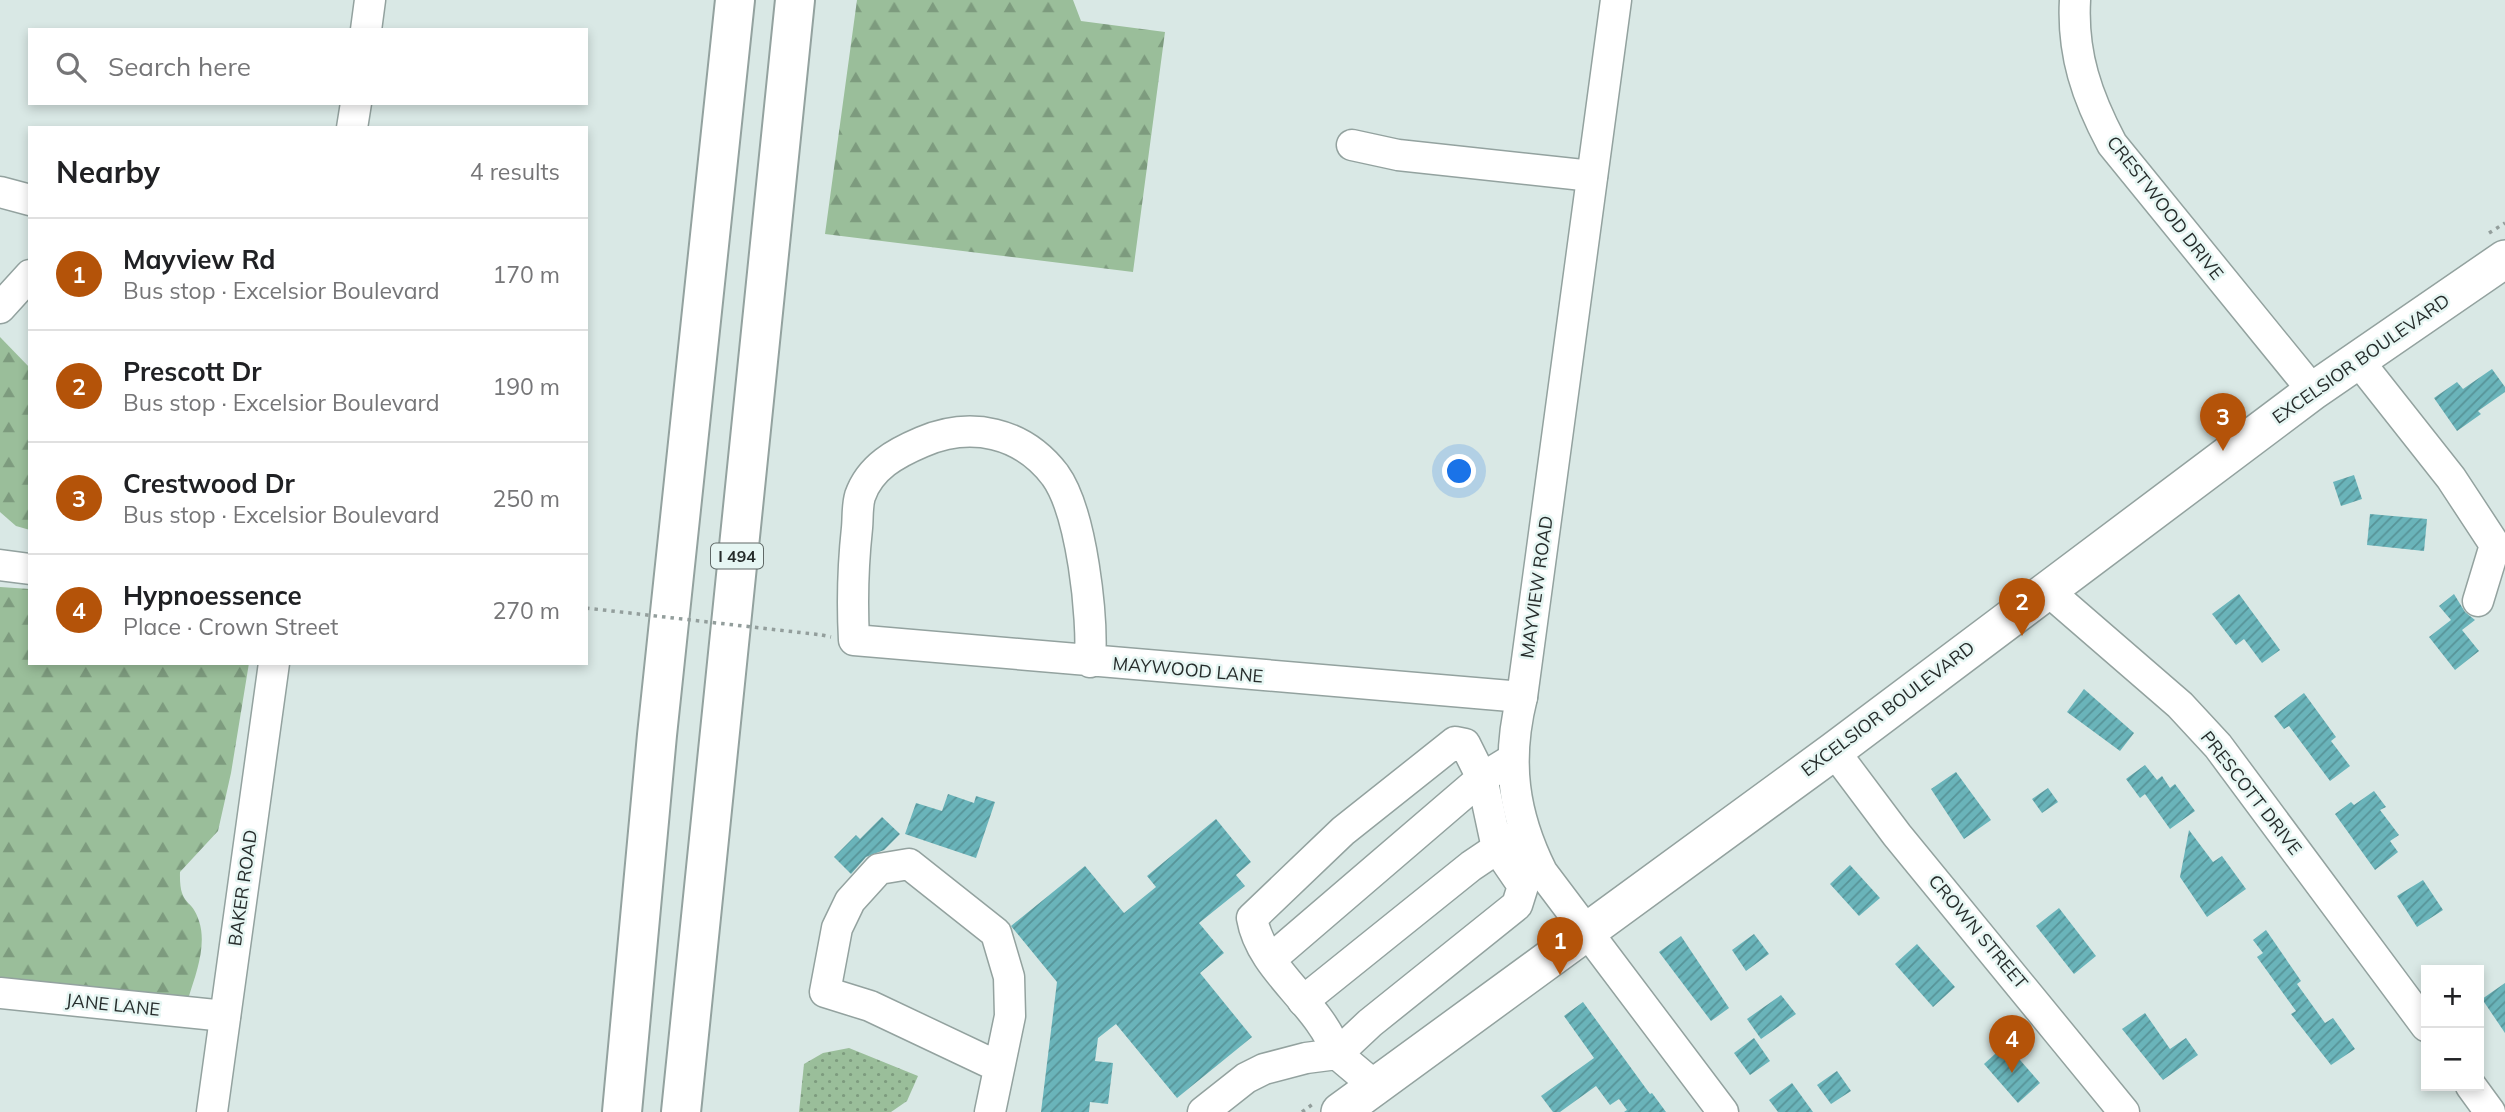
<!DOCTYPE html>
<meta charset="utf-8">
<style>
body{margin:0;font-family:Mulish,sans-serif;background:#f6f6f6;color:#202124}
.controls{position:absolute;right:21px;bottom:21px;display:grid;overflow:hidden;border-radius:0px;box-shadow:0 4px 10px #0003}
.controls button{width:63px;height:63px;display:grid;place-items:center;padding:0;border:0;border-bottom:2px solid #e0e0e0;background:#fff;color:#202124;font:35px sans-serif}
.you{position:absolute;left:1460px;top:472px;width:24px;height:24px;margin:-18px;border:5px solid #fff;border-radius:50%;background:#1a73e8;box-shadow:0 0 0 10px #1a73e833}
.badge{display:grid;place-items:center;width:46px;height:46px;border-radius:50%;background:#b45309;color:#fff;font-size:23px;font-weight:700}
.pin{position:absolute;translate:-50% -58px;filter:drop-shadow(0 2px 4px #0008)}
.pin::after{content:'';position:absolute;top:37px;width:24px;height:21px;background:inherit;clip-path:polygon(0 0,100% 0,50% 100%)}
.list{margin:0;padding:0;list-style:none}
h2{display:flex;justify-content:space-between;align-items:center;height:91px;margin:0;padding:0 28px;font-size:30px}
h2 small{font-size:23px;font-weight:400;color:#757577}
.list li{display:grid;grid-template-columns:46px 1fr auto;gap:21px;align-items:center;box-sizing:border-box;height:112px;padding:0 28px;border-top:2px solid #e0e0e0}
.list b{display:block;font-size:26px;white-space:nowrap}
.list p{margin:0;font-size:23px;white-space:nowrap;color:#757577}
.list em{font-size:23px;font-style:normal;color:#757577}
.icon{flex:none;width:38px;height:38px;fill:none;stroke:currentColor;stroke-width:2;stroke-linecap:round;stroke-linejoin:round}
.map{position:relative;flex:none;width:2505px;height:1112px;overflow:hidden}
.search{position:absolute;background:#fff;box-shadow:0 4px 10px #0003;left:28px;top:28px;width:560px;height:77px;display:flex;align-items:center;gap:18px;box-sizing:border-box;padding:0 24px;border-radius:0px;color:#757577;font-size:26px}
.panel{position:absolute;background:#fff;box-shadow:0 4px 10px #0003;left:28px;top:126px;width:560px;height:539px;border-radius:0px}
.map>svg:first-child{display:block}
.forest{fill:url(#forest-firs)}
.park{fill:url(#park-dots)}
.building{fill:url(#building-hatch)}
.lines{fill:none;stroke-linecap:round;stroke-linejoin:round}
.minor-casing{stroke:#93a29f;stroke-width:33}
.major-casing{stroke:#93a29f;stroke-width:40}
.highway-casing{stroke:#93a29f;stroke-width:42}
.path{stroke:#939e9c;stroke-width:3.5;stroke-dasharray:3.5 5;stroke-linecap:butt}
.minor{stroke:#fff;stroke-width:30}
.major{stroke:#fff;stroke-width:37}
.highway{stroke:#fff;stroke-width:38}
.path-bridge{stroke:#939e9c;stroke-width:3.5;stroke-dasharray:3.5 5;stroke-linecap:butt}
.labels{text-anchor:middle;stroke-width:5;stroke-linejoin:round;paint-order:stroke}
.shield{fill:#e6f6f3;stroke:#606967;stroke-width:2}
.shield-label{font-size:16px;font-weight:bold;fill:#262c2b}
.street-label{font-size:18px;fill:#262c2b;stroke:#e6f6f3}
</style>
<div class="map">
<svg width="2505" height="1112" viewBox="0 0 2505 1112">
<defs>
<pattern id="forest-firs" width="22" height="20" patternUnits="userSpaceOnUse" patternTransform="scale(1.75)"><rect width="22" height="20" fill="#9abe9a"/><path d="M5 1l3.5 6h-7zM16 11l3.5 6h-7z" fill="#7d9b7e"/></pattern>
<pattern id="park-dots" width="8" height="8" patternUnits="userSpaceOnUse" patternTransform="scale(1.75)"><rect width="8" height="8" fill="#9abe9a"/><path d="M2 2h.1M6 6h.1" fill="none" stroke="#7d9b7e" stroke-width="1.8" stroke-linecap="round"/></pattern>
<pattern id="building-hatch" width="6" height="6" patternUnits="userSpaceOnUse" patternTransform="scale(1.75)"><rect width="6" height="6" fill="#6ab4ba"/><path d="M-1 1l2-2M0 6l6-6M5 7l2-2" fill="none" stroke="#579397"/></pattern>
</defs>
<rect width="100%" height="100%" fill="#d9e8e5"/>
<g class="forest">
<path d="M857,0h216l8,21 84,11 -32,240 -308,-38z"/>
<path d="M0,337l30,31v162l-14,-4 -16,-14z"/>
<path d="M0,587l30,2v74h219l-18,110 -13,58 -38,41c-1,36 12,25 19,49 8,24 -3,53 -10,75l-33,13 -156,-16z"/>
</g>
<path class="park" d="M849,1048l69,28 -11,25 -16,11h-92l5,-48 19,-11z"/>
<g class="building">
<path d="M2492,369l13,18v5l-27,19 3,3 -24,17 -23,-33 23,-16 6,7z"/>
<path d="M2354,475l8,24 -21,7 -8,-24z"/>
<path d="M2370,514l57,5 -3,32 -57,-6z"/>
<path d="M2239,594l41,56 -18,13 -18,-24 -8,6 -24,-31z"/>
<path d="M2454,594l11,18 10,8 -13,10 17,21 -24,19 -26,-33 22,-17 -12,-14z"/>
<path d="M2084,689l50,44 -14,18 -53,-39z"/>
<path d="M2304,693l32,44 -5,4 19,25 -20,15 -41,-55 -5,3 -10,-13z"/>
<path d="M2145,765l12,15 5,-4 8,12 5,-4 20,27 -25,18 -25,-35 -5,4 -14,-19z"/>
<path d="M1956,772l35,48 -27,19 -33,-50z"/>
<path d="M2048,788l10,14 -16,11 -10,-14z"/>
<path d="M2374,791l12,16 -6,3 19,25 -9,6 8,11 -23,18 -40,-56 16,-12 3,3z"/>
<path d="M948,794l26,9 2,-7 19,6 -19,56 -71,-24 11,-31 26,8z"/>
<path d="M882,817l18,17 -16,16 -18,7 -15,17 -17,-17 22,-22 4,4z"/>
<path d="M1216,819l35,43 -15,13 9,11 -46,37 25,30 -24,20 52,64 -75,61 -61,-74 -18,14 -3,23 18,2 -5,41 -18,-2 -1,10h-48l16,-130 -46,-56 74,-60 39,47 32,-26 -9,-11z"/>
<path d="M2189,830l24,32 9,-6 24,33 -39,28 -27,-40z"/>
<path d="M1850,865l30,33 -21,18 -29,-32z"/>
<path d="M2423,880l20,30 -26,17 -20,-31z"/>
<path d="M2059,908l37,48 -22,18 -38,-48z"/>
<path d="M2266,930l35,51 -4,3 28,39 8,-5 22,31 -24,16 -40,-51 5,-3 -39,-54 6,-4 -10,-13z"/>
<path d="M1754,934l15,20 -23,17 -14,-21z"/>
<path d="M1681,936l48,72 -18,13 -52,-69z"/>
<path d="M1917,944l38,43 -22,20 -38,-43z"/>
<path d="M2505,983v50l-23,-34z"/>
<path d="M1781,995l15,19 -35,25 -14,-20z"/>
<path d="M1583,1002l67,92 2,-1 14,19h-42l3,-2 -8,-11 -9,6 -14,-19 -36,26h-7l-12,-16 53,-38 -30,-42z"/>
<path d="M2145,1013l25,36 16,-11 12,17 -35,25 -41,-51z"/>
<path d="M1754,1038l16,23 -20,14 -16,-22z"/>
<path d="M2006,1044l34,39 -22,20 -34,-39z"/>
<path d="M1837,1071l14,20 -20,13 -14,-19z"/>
<path d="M1792,1083l21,29h-35l-9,-12z"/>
</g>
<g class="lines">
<g class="minor-casing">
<g id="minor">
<path d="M1616,0l-94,697c-16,64 -9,117 20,175l181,240"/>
<path d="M2075,0c-3,54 12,97 37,144l201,247"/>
<path d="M366,30l4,-30"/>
<path d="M352,128l4,-25"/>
<path d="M1352,145l46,10 194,21"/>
<path d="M0,192l30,8"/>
<path d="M0,308l30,-33"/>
<path d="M2357,359l94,119 44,67 -17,56"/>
<path d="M0,565l30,4"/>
<path d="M2046,589l134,116 38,41 208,280"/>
<path d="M1090,662c3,-45 -8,-150 -35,-187 -33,-43 -84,-54 -133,-33 -26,11 -52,25 -62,54 -3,10 -2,22 -3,32 -4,37 -5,74 -3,112l668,57"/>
<path d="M1834,751l63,84 227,277"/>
<path d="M1271,959l211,-181 15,70 26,38 -6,19 -147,118 -33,31c-17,-51 -76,-83 -85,-136l91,-87 112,-89 10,2 17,34 31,-19"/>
<path d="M0,993l225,23"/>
<path d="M1303,1001l168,-135 43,-29"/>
<path d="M2471,1086l19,26"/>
<path d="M212,1112l62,-449"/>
<path d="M990,1112l20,-96 -1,-39 -13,-44 -87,-69 -30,5 -29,32 -13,27 -12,64 45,14 129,61"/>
<path d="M1203,1112l43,-34 18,-9 42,-11 31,-4 38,32"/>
</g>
</g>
<g class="major-casing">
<path id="major" d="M1340,1112l494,-361 479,-360 192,-132"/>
</g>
<g class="highway-casing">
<g id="highway">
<path d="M622,1112l35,-377 78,-735"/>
<path d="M681,1112l114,-1112"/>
</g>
</g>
<g class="path">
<path d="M2489,233l16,-10"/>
<path d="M822,635l9,2"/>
<path d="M1302,1112l11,-8"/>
</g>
<use href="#minor" class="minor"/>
<use href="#major" class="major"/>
<use href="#highway" class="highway"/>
<path class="path-bridge" d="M586,608l236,27"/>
</g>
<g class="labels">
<rect class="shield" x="711" y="543.5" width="52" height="25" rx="5"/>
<g class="shield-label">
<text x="737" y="562">I 494</text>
</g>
<g class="street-label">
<text transform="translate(2165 208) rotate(52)" y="6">CRESTWOOD DRIVE</text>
<text transform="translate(2361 359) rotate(-35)" y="6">EXCELSIOR BOULEVARD</text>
<text transform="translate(1537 587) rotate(-82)" y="6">MAYVIEW ROAD</text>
<text transform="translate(1188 670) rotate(5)" y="6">MAYWOOD LANE</text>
<text transform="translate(1888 709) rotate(-37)" y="6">EXCELSIOR BOULEVARD</text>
<text transform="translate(2251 793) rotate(52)" y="6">PRESCOTT DRIVE</text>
<text transform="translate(243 888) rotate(-82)" y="6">BAKER ROAD</text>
<text transform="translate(1978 932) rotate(50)" y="6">CROWN STREET</text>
<text transform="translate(113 1005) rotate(6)" y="6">JANE LANE</text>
</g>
</g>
</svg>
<div class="controls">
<button>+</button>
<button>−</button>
</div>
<div class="you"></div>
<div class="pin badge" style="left:1560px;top:975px">1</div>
<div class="pin badge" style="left:2022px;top:636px">2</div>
<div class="pin badge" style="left:2223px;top:451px">3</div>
<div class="pin badge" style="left:2012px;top:1073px">4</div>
<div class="search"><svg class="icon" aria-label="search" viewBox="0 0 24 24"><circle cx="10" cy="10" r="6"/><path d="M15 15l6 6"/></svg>Search here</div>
<section class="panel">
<h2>Nearby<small>4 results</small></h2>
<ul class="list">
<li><span class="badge">1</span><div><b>Mayview Rd</b><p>Bus stop · Excelsior Boulevard</p></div><em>170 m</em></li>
<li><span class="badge">2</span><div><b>Prescott Dr</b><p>Bus stop · Excelsior Boulevard</p></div><em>190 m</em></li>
<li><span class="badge">3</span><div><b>Crestwood Dr</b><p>Bus stop · Excelsior Boulevard</p></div><em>250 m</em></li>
<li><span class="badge">4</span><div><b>Hypnoessence</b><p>Place · Crown Street</p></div><em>270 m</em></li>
</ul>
</section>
</div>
